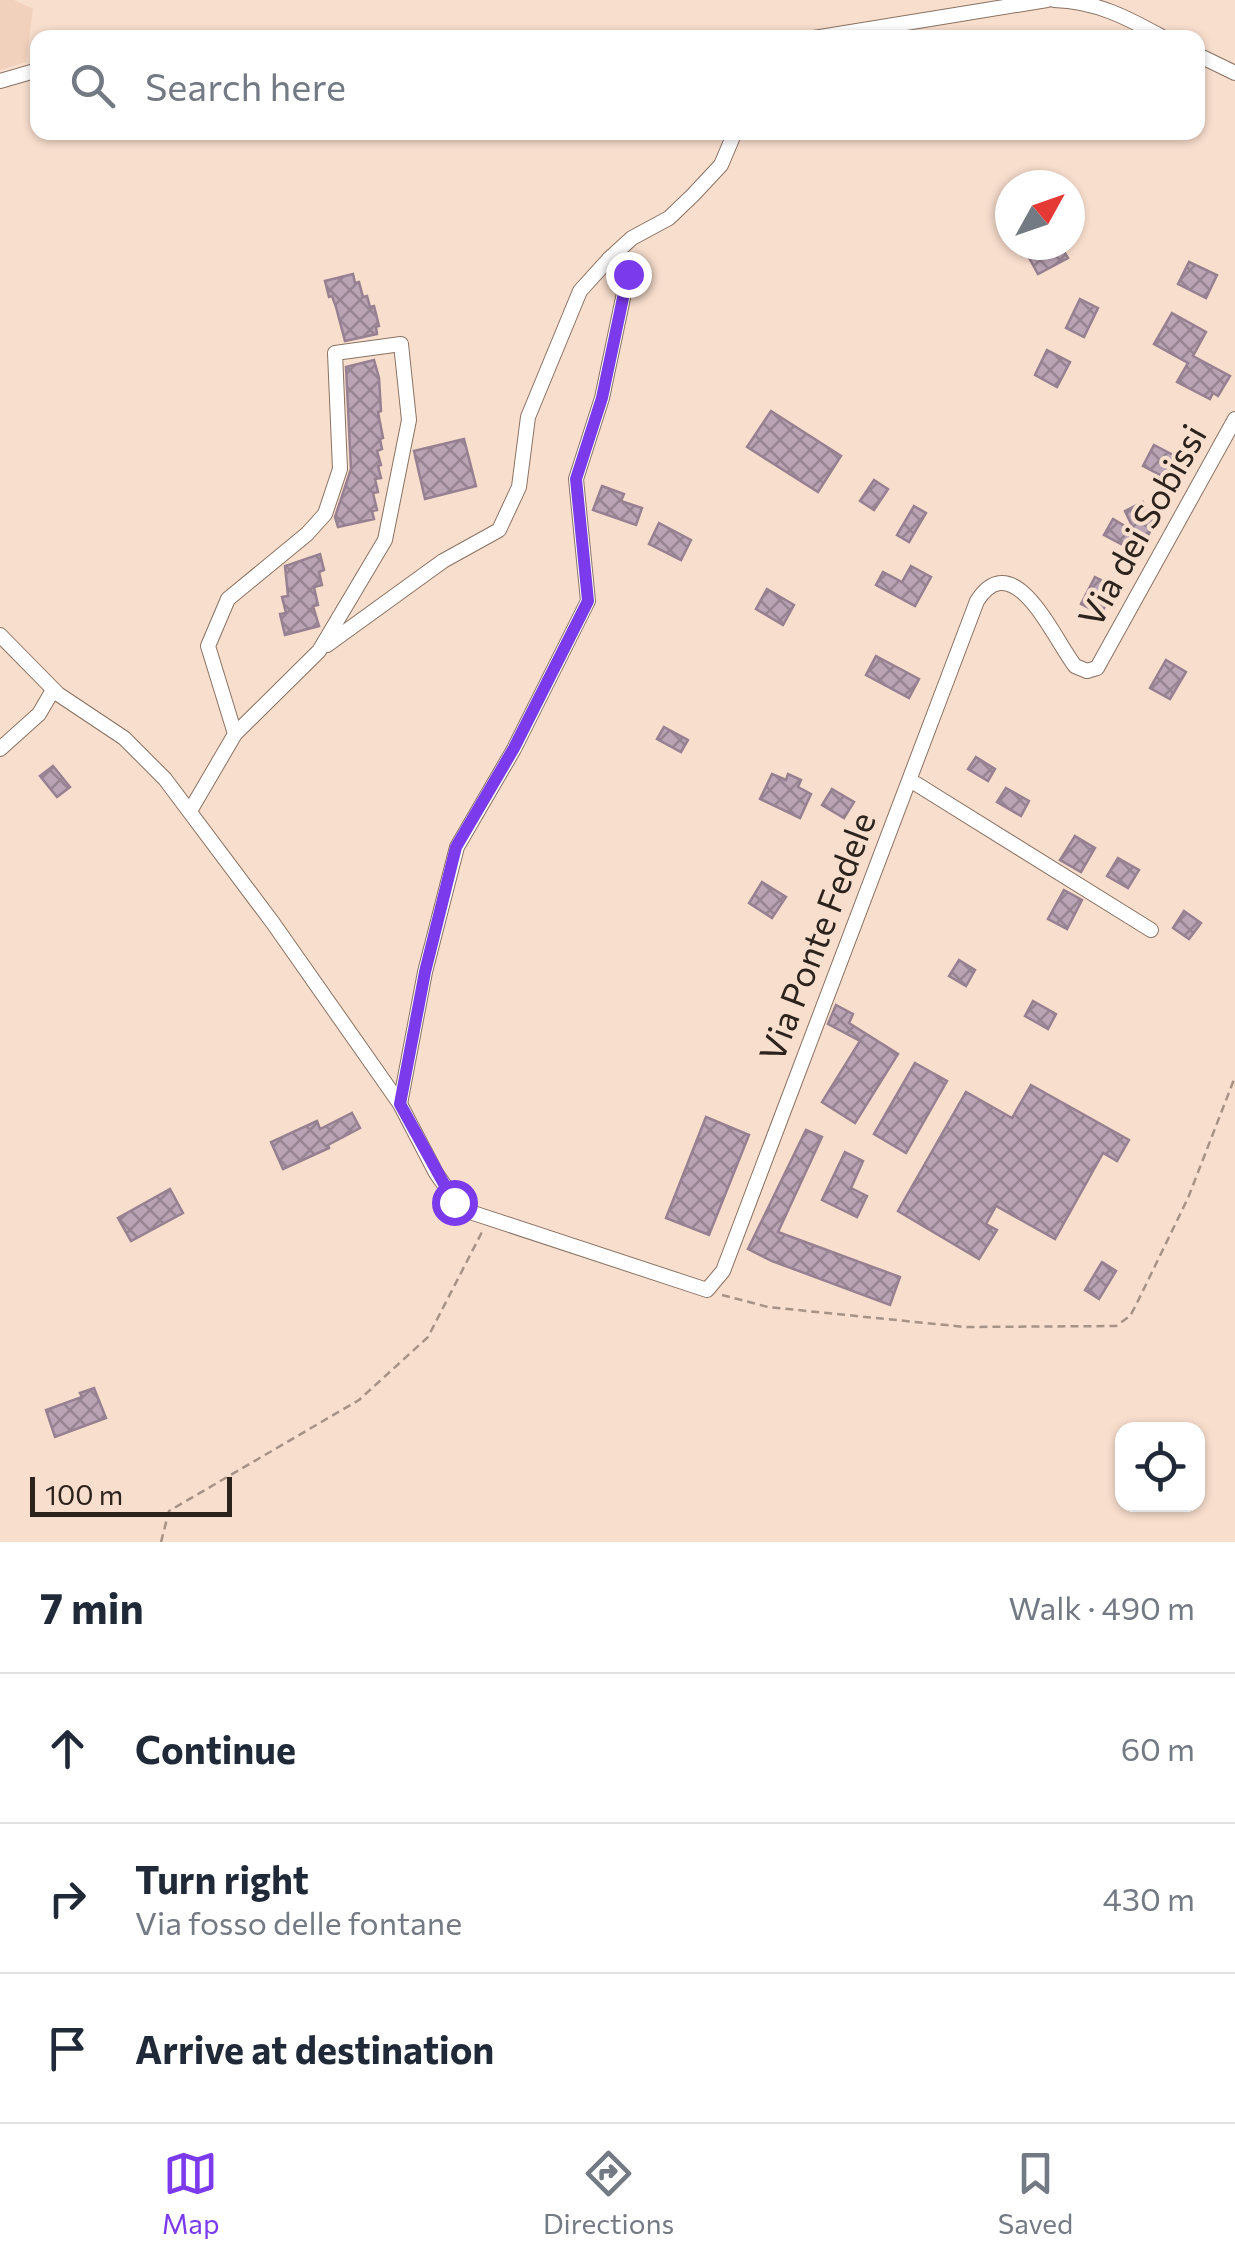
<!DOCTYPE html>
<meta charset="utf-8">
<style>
body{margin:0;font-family:Commissioner,sans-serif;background:#f6f6f7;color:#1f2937}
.controls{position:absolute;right:30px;bottom:30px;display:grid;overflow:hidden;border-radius:20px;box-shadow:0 2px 8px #0004}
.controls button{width:90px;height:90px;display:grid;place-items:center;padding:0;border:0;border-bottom:2px solid #e0e1e3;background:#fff;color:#1f2937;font:50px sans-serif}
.compass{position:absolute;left:995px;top:170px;width:90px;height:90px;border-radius:50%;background:#fff;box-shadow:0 2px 8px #0004;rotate:50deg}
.scale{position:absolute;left:30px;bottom:25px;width:202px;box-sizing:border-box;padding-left:10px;border:5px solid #2c231d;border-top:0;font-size:28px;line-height:35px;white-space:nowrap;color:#2c231d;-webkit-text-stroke:8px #f8decd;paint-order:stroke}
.stop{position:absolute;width:30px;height:30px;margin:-22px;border:8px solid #7c3aed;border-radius:50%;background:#fff}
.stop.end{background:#7c3aed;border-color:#fff;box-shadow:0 2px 10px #0008}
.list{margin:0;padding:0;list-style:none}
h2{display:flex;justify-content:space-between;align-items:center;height:130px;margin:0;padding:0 40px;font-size:42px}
h2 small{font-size:32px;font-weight:400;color:#747a83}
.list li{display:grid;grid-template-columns:65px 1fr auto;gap:30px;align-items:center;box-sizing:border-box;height:150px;padding:0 40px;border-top:2px solid #e0e1e3}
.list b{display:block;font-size:38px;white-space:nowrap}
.list p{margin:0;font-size:32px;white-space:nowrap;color:#747a83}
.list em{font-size:32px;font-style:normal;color:#747a83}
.icon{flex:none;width:55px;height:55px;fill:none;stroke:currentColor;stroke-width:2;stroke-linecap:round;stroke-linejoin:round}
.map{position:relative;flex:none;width:1235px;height:1542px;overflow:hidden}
.search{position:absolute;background:#fff;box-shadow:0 2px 8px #0004;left:30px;right:30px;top:30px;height:110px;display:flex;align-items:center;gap:25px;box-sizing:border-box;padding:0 35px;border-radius:20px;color:#747a83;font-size:38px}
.sheet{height:580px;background:#fff}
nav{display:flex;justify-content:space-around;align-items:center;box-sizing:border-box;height:140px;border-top:2px solid #e0e1e3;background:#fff;font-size:28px;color:#747a83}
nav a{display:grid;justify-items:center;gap:5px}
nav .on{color:#7c3aed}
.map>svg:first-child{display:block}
.built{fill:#f2d1bc}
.building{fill:url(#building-cross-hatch);stroke:#968091;stroke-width:2.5}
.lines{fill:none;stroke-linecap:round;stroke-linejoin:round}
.minor-casing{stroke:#897263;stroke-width:16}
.path{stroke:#a69386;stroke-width:2.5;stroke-dasharray:8 5;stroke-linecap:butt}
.minor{stroke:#fff;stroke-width:14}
.route{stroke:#7c3aed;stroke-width:12}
.labels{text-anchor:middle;stroke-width:8;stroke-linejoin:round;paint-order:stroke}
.street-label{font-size:35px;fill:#2c231d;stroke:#f8decd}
</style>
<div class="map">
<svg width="1235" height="1542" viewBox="0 0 1235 1542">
<defs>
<pattern id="building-cross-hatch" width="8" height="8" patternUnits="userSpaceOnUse" patternTransform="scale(2.5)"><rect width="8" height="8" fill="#baa3b4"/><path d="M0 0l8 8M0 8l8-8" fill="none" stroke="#978492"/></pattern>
</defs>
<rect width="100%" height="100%" fill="#f8decd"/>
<path class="built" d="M0,0h14l19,9 -7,53 -26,8z"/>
<g class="building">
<path d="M1043,245h17l8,13 -30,16 -11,-20z"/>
<path d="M1189,262l28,13 -11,23 -28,-14z"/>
<path d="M353,274l2,9 4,-1 4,15 4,-1 3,11 4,-1 5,20 -3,1 1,7 -32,7 -9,-34 -4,-11 -3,1 -4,-16z"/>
<path d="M1080,299l18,9 -14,29 -18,-9z"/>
<path d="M1172,313l34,19 -13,24 37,20 -12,20 -5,-3 -3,6 -33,-17 11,-19 -34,-19z"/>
<path d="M1047,350l23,12 -13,25 -22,-12z"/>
<path d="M374,360l5,18 2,33 -3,1 5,26 -3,1 2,10 -5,2 4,14 -3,1 3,12 -6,1 3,13 -5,1 4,17 -5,1 2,8 -36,8 -3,-10 16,-48 -5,-102z"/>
<path d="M771,411l70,45 -23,36 -71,-45z"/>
<path d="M464,439l12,47 -51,13 -11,-48z"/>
<path d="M1154,445l23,12 -11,21 -23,-12z"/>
<path d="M874,480l14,9 -14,21 -14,-9z"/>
<path d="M602,486l22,8 -3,7 21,7 -6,17 -43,-15z"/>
<path d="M1143,502l11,23 -16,28 -34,-18 9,-16 22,13 -10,-21z"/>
<path d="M914,506l12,7 -17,29 -12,-7z"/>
<path d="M659,523l32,17 -10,20 -32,-16z"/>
<path d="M320,554l4,16 -5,2 3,13 -8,2 4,18 -5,1 6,20 -34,9 -5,-21 6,-1 -4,-16 6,-1 -3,-30z"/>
<path d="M911,566l20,11 -16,29 -39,-21 7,-13 19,10z"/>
<path d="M1095,577l20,10 -14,27 -20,-10z"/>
<path d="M767,589l27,16 -11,20 -27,-16z"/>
<path d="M876,656l43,23 -10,19 -43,-23z"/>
<path d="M1166,660l20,12 -16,27 -20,-11z"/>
<path d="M664,727l24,13 -7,12 -24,-13z"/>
<path d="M976,757l19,12 -7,12 -20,-12z"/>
<path d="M53,766l17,21 -13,10 -17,-21z"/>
<path d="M772,774l14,6 2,-6 13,6 -3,7 13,7 -11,24 -40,-19z"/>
<path d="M1006,788l23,13 -8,15 -24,-14z"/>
<path d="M832,789l22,13 -10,16 -22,-13z"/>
<path d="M1075,836l20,12 -14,24 -21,-12z"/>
<path d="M1118,858l21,12 -11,18 -21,-12z"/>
<path d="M762,882l24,15 -14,21 -23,-15z"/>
<path d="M1064,890l18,10 -15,29 -19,-10z"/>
<path d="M1184,911l17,12 -12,16 -16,-11z"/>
<path d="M959,960l16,10 -9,16 -17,-10z"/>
<path d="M1033,1001l23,13 -8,15 -23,-13z"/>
<path d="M836,1005l17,9 -4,9 49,31 -43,69 -33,-21 38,-61 -32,-17z"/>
<path d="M915,1063l32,18 -41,72 -32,-19z"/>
<path d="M1031,1085l98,55 -12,21 -14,-8 -48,86 -59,-33 -10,18 11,6 -18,29 -81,-48 68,-119 46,26z"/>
<path d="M352,1113l8,15 -32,17 1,3 -46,21 -12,-27 46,-21 3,8z"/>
<path d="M706,1117l43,18 -40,100 -43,-17z"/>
<path d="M806,1130l16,7 -44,95 122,45 -10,28 -118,-44 -24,-12z"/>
<path d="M845,1152l18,9 -12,27 16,8 -10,21 -35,-17z"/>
<path d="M170,1189l13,24 -52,28 -13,-23z"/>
<path d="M1102,1262l14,9 -17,28 -14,-9z"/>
<path d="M94,1388l12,30 -51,19 -9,-27 36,-13 -2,-4z"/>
</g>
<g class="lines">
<g class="minor-casing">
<g id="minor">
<path d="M1054,0c42,1 74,18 110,38"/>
<path d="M814,38l233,-38"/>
<path d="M1198,55l37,18"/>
<path d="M0,81l38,-11"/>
<path d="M0,635l58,59 66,44 41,41 108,144 127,181 36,69 25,36 246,81 16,-19 254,-670c37,-58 78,40 98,65l12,5 10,-3 138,-249"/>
<path d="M327,645l116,-84 56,-31 20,-43 9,-70 52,-126 29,-32"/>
<path d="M0,749l39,-35 14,-24"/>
<path d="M910,780l241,150"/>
<path d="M190,811l45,-77 84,-83 66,-111 24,-120 -8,-76 -66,9 5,116 -15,45 -18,20 -79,65 -20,47 27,88"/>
<path d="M400,1104l25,-132 32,-125 57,-98 74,-148 -12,-122 26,-81 26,-124 -19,-15 23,-21 37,-20 24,-23 28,-30 14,-33"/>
</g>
</g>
<g class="path">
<path d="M722,1295l46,12 197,20 151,-1 14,-10 6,-11 52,-107 47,-121"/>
<path d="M161,1542l8,-31 190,-111 69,-63 54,-105"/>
</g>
<use href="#minor" class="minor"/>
</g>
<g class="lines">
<path class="route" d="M454,1202l-54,-98 25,-132 31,-125 58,-99 74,-147 -12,-122 26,-81 26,-124"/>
</g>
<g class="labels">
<g class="street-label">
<text transform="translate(1143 526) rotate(-61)" y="12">Via dei Sobissi</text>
<text transform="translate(818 937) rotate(-69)" y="12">Via Ponte Fedele</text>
</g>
</g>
</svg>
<div class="controls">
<button><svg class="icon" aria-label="locate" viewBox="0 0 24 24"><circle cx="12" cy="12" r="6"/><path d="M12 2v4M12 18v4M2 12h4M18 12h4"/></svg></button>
</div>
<svg class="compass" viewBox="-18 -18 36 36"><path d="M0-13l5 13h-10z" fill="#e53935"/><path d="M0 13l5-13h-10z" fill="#747a83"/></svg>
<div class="scale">100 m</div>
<div class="stop" style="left:454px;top:1202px"></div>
<div class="stop end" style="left:628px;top:274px"></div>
<div class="search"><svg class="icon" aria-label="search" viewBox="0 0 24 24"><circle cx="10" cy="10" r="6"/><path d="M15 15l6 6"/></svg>Search here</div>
</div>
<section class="sheet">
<h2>7 min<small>Walk · 490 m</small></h2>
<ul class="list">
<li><svg class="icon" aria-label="ahead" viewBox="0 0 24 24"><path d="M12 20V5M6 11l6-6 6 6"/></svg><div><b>Continue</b></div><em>60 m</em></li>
<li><svg class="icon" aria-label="right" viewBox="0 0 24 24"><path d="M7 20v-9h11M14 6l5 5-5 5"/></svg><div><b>Turn right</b><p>Via fosso delle fontane</p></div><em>430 m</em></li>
<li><svg class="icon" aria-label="arrive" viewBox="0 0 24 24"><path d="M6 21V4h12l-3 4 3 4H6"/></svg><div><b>Arrive at destination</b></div></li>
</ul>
</section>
<nav>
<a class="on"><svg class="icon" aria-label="map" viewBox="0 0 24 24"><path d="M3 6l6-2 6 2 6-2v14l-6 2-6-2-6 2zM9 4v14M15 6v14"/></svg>Map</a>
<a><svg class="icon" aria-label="directions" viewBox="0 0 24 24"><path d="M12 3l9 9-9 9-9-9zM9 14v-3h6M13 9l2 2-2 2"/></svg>Directions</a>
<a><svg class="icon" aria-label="saved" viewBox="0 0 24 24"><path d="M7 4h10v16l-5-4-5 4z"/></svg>Saved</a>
</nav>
